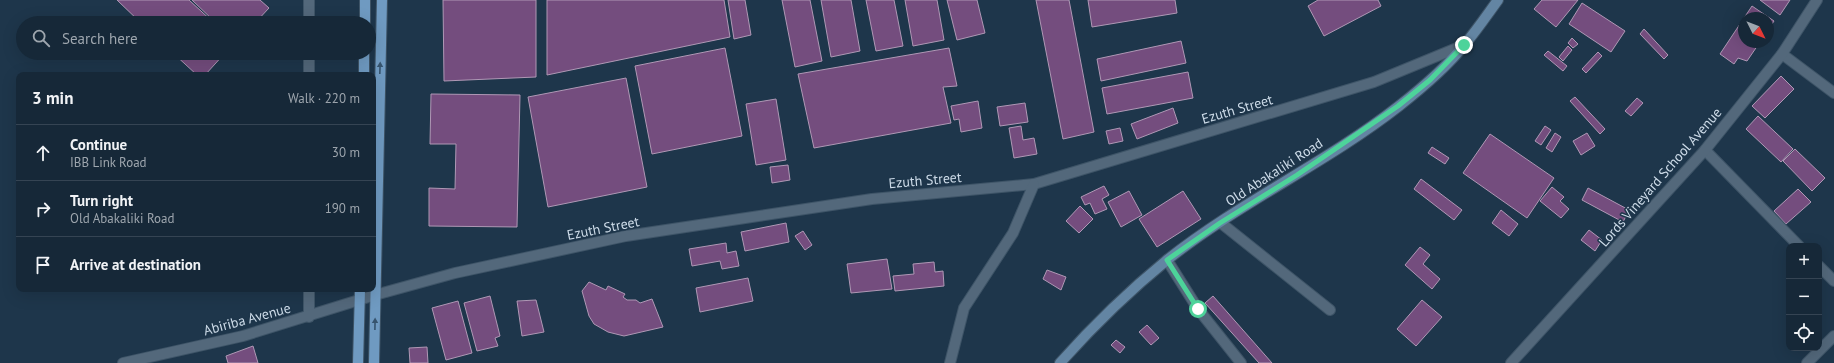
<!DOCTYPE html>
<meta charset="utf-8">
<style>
body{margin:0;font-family:"PT Sans",sans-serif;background:#233443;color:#f1f3f6}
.controls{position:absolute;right:12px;bottom:12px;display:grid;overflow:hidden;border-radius:8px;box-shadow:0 4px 16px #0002}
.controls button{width:36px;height:36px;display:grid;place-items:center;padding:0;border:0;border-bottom:1px solid #354453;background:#162838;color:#f1f3f6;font:20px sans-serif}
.compass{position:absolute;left:1738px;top:12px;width:36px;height:36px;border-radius:50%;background:#162838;box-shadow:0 4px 16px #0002;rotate:132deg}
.stop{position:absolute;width:12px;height:12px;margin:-9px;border:3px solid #4dd39a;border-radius:50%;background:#fff}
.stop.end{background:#4dd39a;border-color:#fff;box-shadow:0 1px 4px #0008}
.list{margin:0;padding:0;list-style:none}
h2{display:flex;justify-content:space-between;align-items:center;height:52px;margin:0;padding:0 16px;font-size:17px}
h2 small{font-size:13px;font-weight:400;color:#9ea6ae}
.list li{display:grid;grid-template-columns:26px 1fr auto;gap:12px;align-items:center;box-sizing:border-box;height:56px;padding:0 16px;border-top:1px solid #354453}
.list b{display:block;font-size:15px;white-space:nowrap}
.list p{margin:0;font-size:13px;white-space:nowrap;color:#9ea6ae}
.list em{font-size:13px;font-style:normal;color:#9ea6ae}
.icon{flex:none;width:22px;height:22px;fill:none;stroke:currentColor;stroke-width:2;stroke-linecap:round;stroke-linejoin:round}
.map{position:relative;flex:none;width:1834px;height:363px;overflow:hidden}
.search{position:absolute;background:#162838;box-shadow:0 4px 16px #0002;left:16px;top:16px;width:360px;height:44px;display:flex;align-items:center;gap:10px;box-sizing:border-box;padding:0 14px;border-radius:22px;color:#9ea6ae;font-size:15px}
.panel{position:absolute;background:#162838;box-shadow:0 4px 16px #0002;left:16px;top:72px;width:360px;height:220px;border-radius:8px}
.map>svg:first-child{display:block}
.building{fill:#744d7e;stroke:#af98b5}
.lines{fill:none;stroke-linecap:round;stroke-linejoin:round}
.street-casing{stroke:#3e5467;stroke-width:12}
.secondary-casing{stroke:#3e5467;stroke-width:12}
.primary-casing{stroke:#3e5467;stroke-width:12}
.street{stroke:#53687b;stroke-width:10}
.secondary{stroke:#6385a3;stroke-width:10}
.primary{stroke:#6f9ac1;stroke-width:10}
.oneway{fill:#36546e}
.route{stroke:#4dd39a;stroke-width:5}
.labels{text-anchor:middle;stroke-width:3;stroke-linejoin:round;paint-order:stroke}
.street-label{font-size:14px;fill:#cddbe8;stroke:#1e364b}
</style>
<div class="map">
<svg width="1834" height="363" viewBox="0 0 1834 363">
<rect width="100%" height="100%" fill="#1e364b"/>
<g class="building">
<path d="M117,0h72l25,23h-73z"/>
<path d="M192,0h68l9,8 -14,15h-39z"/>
<path d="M443,0h93v77l-92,4z"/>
<path d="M547,0h177l6,37 -183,38z"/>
<path d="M728,0h17l6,35 -17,4z"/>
<path d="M782,0h28l12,61 -27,6z"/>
<path d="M821,0h30l9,51 -29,6z"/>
<path d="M866,0h28l9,46 -27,5z"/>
<path d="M905,0h32l7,40 -31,6z"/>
<path d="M947,0h30l8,33 -28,7z"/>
<path d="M1036,0h33l25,132 -31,7z"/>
<path d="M1088,0h87l2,13 -85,14z"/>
<path d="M1318,0h60l3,6 -57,30 -16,-30z"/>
<path d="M1542,0h36l-22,27 -22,-18z"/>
<path d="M1760,0h30l-10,15z"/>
<path d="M1582,3l43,28 -14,21 -42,-28z"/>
<path d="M1752,6l22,15 -6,9v-12h-24v24h16l-13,19 -9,-3 -4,6 -14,-10z"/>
<path d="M1644,29l24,26 -4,4 -24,-25z"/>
<path d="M1572,38l6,6 -5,4 -5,-5z"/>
<path d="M1181,41l5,22 -85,18 -4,-22z"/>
<path d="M1568,46l4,4 -9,11 -4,-4z"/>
<path d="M725,48l17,88 -90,18 -17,-88z"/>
<path d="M949,48l8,38 -14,1 8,36 -137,25 -16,-74z"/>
<path d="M1548,51l19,15 -4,5 -19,-16z"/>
<path d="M1598,52l4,4 -16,17 -4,-4z"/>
<path d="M173,53h52l-20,22h-8z"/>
<path d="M1188,72l5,26 -86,16 -5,-26z"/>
<path d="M1781,76l13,13 -29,29 -13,-12z"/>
<path d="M626,78l21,109 -99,20 -20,-110z"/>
<path d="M431,94l89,1 -3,132 -88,-1v-38l26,1 1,-45h-26z"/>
<path d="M1575,97l30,32 -5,5 -30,-33z"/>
<path d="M1637,98l6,5 -12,13 -6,-5z"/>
<path d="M776,99l10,61 -30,5 -10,-61z"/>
<path d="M978,101l4,27 -21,4 -2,-13 -5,1 -3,-14z"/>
<path d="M1025,103l3,19 -28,4 -3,-19z"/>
<path d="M1173,108l5,15 -41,16 -6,-15z"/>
<path d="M1758,116l35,33 -12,13 -35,-33z"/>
<path d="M1021,126l2,14 11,-2 3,16 -23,4 -5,-30z"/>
<path d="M1545,126l6,4 -10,15 -6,-4z"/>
<path d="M1120,128l3,13 -14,3 -3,-13z"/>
<path d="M1555,133l6,4 -9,15 -6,-4z"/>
<path d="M1587,133l8,13 -14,9 -8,-14z"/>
<path d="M1490,134l64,44 -27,40 -64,-45z"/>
<path d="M1432,147l17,11 -4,6 -17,-11z"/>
<path d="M1795,149l30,29 -13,13 -29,-30z"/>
<path d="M788,165l2,15 -18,3 -2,-16z"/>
<path d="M1421,179l41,31 -8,10 -40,-31z"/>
<path d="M1104,186l5,9 -7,4 5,10 -12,5 -5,-11 -5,2 -4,-8z"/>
<path d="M1552,187l12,10 -4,4 9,8 -8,9 -21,-17z"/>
<path d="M1588,188l41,22 -6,12 -41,-22z"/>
<path d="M1798,189l13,13 -25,22 -12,-13z"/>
<path d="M1129,191l13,24 -21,12 -13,-25z"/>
<path d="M1183,191l18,28 -44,28 -18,-28z"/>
<path d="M1080,206l13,13 -14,14 -13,-12z"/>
<path d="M1501,210l17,14 -9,12 -17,-13z"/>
<path d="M786,223l3,19 -44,9 -4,-19z"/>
<path d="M1589,230l13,10 -7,11 -14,-11z"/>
<path d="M803,231l9,14 -7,5 -10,-14z"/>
<path d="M726,243l1,10 9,-2 3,15 -17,3 -2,-8 -28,5 -3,-17z"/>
<path d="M1420,247l10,8 -7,9 17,15 -8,10 -27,-24z"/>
<path d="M887,259l5,30 -41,4 -4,-29z"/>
<path d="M934,262l1,10 8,-1 1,15 -49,5 -2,-15 21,-2 -1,-10z"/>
<path d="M1047,270l19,7 -5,13 -18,-11z"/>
<path d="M748,278l5,23 -53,11 -4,-24z"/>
<path d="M589,282l17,8 2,-4 17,8 -2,3 4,3h9l4,3 12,-4 11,28 -39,9 -16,-4 -14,-8 -5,-8 -7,-25z"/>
<path d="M490,296l10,40 -5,2 3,8 -21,5 -13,-48z"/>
<path d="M1213,296l59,67h-13l-54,-60z"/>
<path d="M536,300l8,32 -22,4 -5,-35z"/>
<path d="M1422,300l20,17 -26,29 -19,-17z"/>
<path d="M458,301l14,52 -26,7 -14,-52z"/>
<path d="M1147,325l12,13 -8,7 -12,-13z"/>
<path d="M1116,340l9,7 -5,6 -9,-8z"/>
<path d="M253,346l5,17h-30l-2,-7z"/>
<path d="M427,347l1,16h-18l-1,-15z"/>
</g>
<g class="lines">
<g class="street-casing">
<g id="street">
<path d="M309,23v-23"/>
<path d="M1782,54l52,39"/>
<path d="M309,75v-22"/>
<path d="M1705,150l94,96"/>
<path d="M1221,223l109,87"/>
<path d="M1167,260l31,49 43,54"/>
<path d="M1819,266l15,15"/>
<path d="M309,317v-28"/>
<path d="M123,363l120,-27 132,-41 80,-22 171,-37 246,-37 162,-15 340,-102 90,-37"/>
<path d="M950,363l14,-55 49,-75 21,-49"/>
<path d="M1511,363l194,-213 77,-96 35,-54"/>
<path d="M1807,363l27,-27"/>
</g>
</g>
<g class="secondary-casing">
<path id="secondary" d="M1060,363c33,-37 69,-72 107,-103 73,-58 159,-97 232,-154 23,-18 48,-39 66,-62 12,-14 22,-29 33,-44"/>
</g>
<g class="primary-casing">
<g id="primary">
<path d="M365,23v-23"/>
<path d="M364,75v-22"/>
<path d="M358,363l2,-74"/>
<path d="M374,363l8,-363"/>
</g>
</g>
<use href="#street" class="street"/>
<use href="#secondary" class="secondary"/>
<use href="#primary" class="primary"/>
</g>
<defs><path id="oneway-solid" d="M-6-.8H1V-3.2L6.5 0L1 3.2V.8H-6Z"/></defs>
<g class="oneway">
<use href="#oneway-solid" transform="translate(380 68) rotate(-88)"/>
<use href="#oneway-solid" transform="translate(375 324) rotate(-89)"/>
</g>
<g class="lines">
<path class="route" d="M1198,309l-31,-49 53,-37 77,-48 101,-69 32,-26 34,-35"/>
</g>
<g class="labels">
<g class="street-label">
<text transform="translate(1237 109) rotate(-16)" y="5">Ezuth Street</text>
<text transform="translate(1274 172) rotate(-33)" y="5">Old Abakaliki Road</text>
<text transform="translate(1660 177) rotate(-49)" y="5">Lords Vineyard School Avenue</text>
<text transform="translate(925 180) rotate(-5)" y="5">Ezuth Street</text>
<text transform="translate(603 228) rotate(-11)" y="5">Ezuth Street</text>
<text transform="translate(247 319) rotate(-15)" y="5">Abiriba Avenue</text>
</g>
</g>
</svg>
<div class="controls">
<button>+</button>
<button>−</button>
<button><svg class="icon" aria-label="locate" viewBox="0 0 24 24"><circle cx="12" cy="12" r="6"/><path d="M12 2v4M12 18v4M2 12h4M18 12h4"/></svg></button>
</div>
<svg class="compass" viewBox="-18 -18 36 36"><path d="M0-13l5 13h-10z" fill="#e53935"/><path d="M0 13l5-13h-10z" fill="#9ea6ae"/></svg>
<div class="stop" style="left:1198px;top:309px"></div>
<div class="stop end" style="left:1464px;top:45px"></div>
<div class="search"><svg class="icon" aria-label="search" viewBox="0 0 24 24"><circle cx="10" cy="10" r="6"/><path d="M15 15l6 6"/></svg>Search here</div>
<section class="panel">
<h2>3 min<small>Walk · 220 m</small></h2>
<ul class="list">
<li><svg class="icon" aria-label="ahead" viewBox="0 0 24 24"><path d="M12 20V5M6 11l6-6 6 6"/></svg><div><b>Continue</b><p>IBB Link Road</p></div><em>30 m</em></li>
<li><svg class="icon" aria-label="right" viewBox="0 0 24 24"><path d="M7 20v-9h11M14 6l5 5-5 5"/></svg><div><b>Turn right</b><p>Old Abakaliki Road</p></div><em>190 m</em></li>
<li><svg class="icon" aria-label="arrive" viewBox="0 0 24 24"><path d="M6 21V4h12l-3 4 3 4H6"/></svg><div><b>Arrive at destination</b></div></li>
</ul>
</section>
</div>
